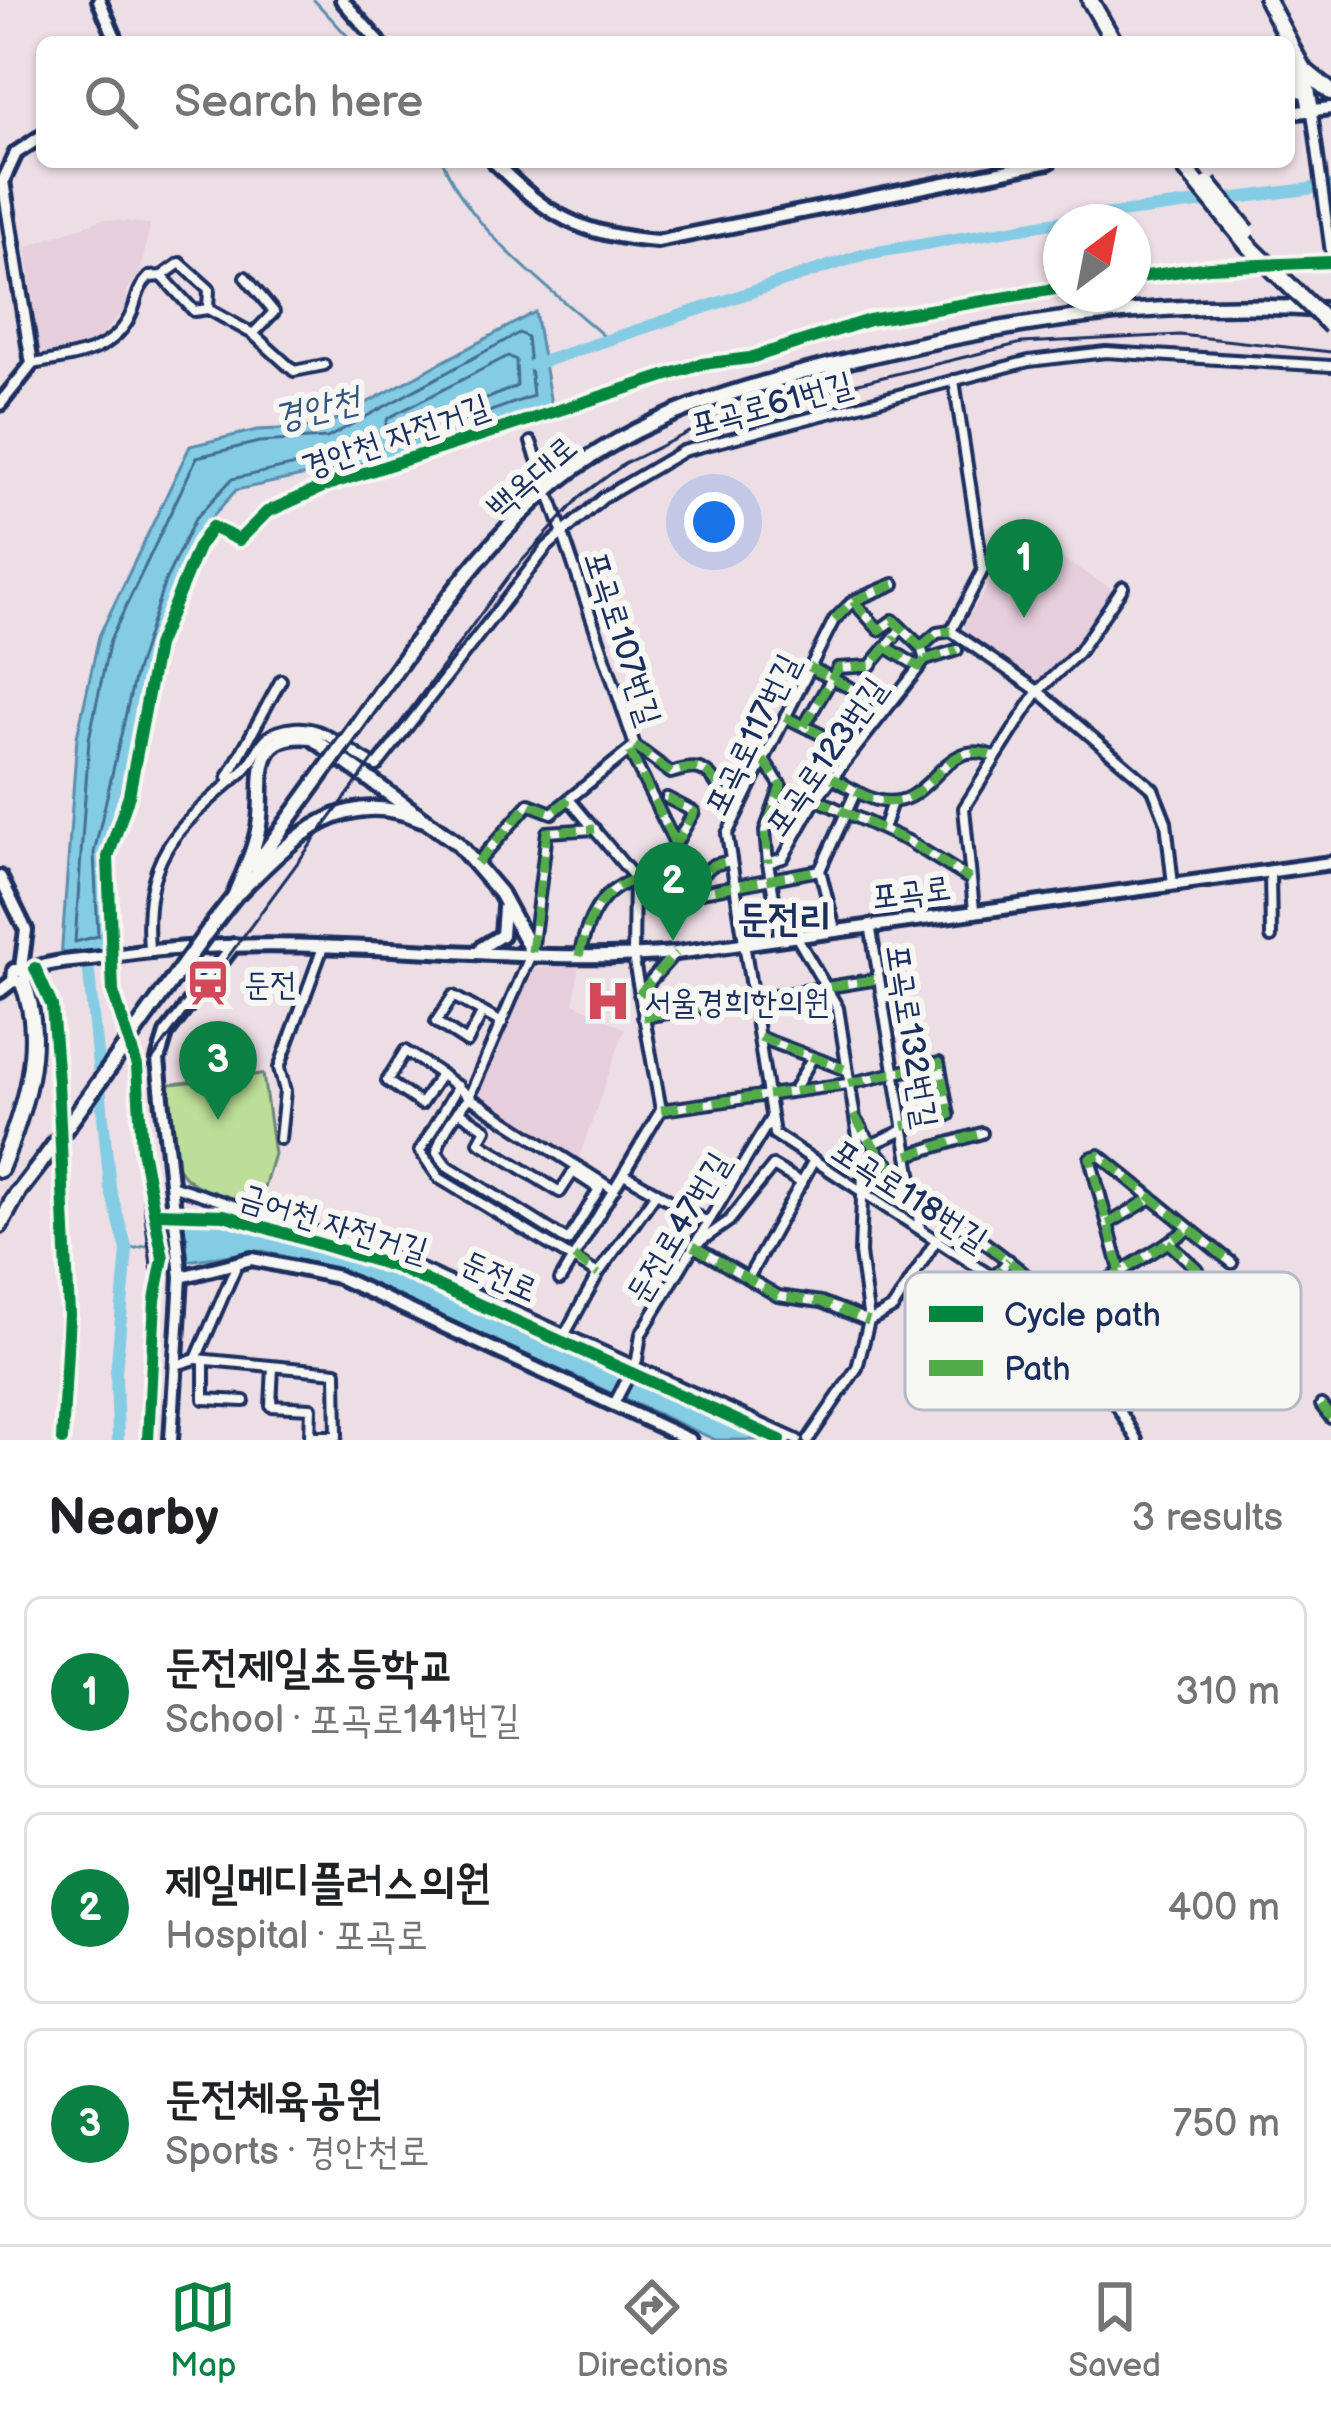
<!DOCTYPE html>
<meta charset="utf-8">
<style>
body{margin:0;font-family:"Balsamiq Sans","Poor Story",sans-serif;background:#f6f6f6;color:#202124}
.compass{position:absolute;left:1043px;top:204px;width:108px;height:108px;border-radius:50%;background:#fff;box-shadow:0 3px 9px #0004;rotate:32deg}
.you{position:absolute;left:714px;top:522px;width:42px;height:42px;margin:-30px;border:9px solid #fff;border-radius:50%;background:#1a73e8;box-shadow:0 0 0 18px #1a73e833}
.badge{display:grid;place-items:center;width:78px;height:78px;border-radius:50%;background:#0b8043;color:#fff;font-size:39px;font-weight:700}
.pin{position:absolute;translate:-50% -99px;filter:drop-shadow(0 3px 6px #0008)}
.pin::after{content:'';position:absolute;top:63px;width:42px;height:36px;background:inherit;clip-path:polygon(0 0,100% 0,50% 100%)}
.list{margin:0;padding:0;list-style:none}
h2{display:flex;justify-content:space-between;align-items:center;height:156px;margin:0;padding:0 48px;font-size:51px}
h2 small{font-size:39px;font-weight:400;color:#757577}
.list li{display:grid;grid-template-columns:78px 1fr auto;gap:36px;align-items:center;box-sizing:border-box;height:192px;margin:0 24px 24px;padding:0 24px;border:3px solid #e0e0e0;border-radius:18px}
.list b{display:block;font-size:45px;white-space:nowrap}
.list p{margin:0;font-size:39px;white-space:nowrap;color:#757577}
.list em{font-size:39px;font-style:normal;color:#757577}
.icon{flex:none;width:66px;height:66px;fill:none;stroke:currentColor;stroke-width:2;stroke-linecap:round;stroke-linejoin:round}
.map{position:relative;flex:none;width:1331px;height:1440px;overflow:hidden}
.search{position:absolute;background:#fff;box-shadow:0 3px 9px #0004;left:36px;right:36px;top:36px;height:132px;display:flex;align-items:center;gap:30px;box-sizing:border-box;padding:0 42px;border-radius:18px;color:#757577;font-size:45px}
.sheet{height:804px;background:#fff}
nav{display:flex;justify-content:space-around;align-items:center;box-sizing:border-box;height:168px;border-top:3px solid #e0e0e0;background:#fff;font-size:33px;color:#757577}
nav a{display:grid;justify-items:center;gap:6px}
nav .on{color:#0b8043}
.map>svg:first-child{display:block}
.built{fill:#e6cedc}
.green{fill:#bcde98;stroke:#6c867b;stroke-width:3}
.water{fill:#84cce4;stroke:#5a8dae;stroke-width:3}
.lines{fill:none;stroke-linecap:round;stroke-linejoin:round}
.shore{stroke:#456e94;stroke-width:3}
.stream{stroke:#5a8dae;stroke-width:3}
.river{stroke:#84cce4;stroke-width:12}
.street-casing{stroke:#1b2f5e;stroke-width:16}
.secondary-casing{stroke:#1b2f5e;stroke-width:20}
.primary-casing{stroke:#1b2f5e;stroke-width:21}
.highway-casing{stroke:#1b2f5e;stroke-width:22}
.street{stroke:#f6f6f2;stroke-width:8}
.secondary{stroke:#f6f6f2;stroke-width:10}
.primary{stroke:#f6f6f2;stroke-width:12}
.highway{stroke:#f6f6f2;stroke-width:14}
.tram{stroke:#1b2f5e;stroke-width:3}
.primary-bridge-casing{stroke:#1b2f5e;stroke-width:21;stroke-linecap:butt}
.highway-bridge-casing{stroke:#1b2f5e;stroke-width:22;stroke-linecap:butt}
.primary-bridge{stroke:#f6f6f2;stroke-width:12}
.highway-bridge{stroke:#f6f6f2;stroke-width:14}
.quiet{stroke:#52ab49;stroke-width:9;stroke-dasharray:18 9;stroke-linecap:butt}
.cycleway-casing{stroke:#f6f6f2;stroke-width:20}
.cycleway{stroke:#00873e;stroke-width:12}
.labels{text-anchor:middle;stroke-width:12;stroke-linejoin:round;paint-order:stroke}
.street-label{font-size:33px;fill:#1b2f5e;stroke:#f6f6f2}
.poi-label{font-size:33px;fill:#1b2f5e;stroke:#f6f6f2;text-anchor:start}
.water-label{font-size:36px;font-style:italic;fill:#355680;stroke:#f6f6f2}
.quarter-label{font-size:39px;font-weight:bold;fill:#1b2f5e;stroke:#f6f6f2}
.key{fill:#f6f6f2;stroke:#b4bac6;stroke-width:3}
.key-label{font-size:33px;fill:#1b2f5e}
</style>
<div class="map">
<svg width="1331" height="1440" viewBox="0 0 1331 1440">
<rect width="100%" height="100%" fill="#eddee5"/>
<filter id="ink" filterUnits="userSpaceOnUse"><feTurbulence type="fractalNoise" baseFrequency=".00833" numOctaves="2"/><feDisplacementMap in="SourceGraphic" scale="24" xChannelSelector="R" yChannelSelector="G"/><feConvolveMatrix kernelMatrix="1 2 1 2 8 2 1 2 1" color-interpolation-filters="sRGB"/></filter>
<g filter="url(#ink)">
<g class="built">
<path d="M103,219l47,5 -10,50 -13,16 -2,18 -35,42 -50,3 -14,-106z"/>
<path d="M1020,534l94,56 -40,60 -36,29 -73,-44 -1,-10z"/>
<path d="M579,965l-5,38 51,26 -48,134 -108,-66 55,-128z"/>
</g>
<path class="green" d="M263,1074l11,80 -16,54c-96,-31 -80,-27 -97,-123z"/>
<g class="water">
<path d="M535,312l16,92 -141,49 -174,37 -32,36 -52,128 -46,202 6,93 -51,10 16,-222 22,-101 91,-190 67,-16 65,-3z"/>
<path d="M181,1216c181,8 415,153 585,224h-50l-383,-172 -70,-17 -77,10z"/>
</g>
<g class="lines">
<g class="shore">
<path d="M519,333l8,4 6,59 -126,45 -175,38 -37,40 -30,62 -30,93 -41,179 4,83 -23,6 14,-203 21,-99 87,-183 62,-15 68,-4z"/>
<path d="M508,356l8,4 1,26 -61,26 -71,15 3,-9z"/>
</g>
<g class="stream">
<path d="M314,0l39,42"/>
<path d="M443,162c29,71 107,126 163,176"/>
<path d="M127,1250l60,-13"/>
</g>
<g class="river">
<path d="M533,365l332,-111 223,-37 243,-31"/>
<path d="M87,953l23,235 17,62 -11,123 2,67"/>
</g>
<g class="street-casing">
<g id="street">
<path d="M1312,112l19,141"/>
<path d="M245,277l29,35 -21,22"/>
<path d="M208,309l45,25 41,37 30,-6"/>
<path d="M32,364c38,-7 83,-10 100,-52 6,-15 5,-23 17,-35l13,-1 32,35 14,-2 1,-20 -29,-26 -18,13"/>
<path d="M954,380l29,190 -32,61 87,60 -74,117 10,102"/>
<path d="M531,442l13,37"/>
<path d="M551,499l84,247 -66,53 65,78 -1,79 28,154 -101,170"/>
<path d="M894,584l-41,17 -19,19 -107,214 47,300 220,144 72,40 71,122"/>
<path d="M1123,587l-45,66 -40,38 115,98 13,33 7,63"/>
<path d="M921,647l16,-14 14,-2"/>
<path d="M888,648l31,19"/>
<path d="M925,660l32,-10"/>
<path d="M809,667l77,39"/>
<path d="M785,717l68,33"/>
<path d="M804,726l34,-58 32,-2 30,-36"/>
<path d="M635,746l36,27c24,-8 35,-8 48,15"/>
<path d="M630,752l44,89"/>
<path d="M764,760l17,26 -16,45 3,32"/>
<path d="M228,777l53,-97"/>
<path d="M832,778c14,7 29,18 44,22 58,15 63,-68 119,-43"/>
<path d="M667,798l27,14 -23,40 10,25 13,4 19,-16 17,-4"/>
<path d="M816,799l92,42 60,37"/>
<path d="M595,829l-48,3 -15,120 -63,145 145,93"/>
<path d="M883,829l9,-27"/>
<path d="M477,863l52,-59 23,9 17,-14"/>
<path d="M1270,872l1,65"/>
<path d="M634,896l36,2 150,-28"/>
<path d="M870,924l50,304"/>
<path d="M835,929l-15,-59 36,-79"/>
<path d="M781,937l-13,-74 15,-5 33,-59 109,-139 -4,-13 -28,-27 -14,10 -26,-29"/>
<path d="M149,949c-7,-95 29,-122 92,-176 23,-20 13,-41 54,-45 31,-3 56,27 82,38l170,-219 56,-49 80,-47 346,-90 77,-9 225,14"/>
<path d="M579,956c15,-64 35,-75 98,-88"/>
<path d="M639,994l34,-39"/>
<path d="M482,1014l-15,28 -31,-20 17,-26 49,27"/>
<path d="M643,1017l235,-38"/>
<path d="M761,1038l83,31"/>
<path d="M441,1074l-20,30 -34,-23 18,-30c22,14 45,28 64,46 -12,16 -28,35 -32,55l9,13 122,76 31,-52 -26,-17 -13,20 -81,-50 7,-13 -28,-18"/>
<path d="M458,1086l-38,65 19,27 159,96"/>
<path d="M794,1090l17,-30"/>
<path d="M661,1110l186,-26 92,-21 10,52 -46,11"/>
<path d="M857,1122c49,87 147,116 206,192"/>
<path d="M280,1139l5,-48 -6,-23 44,-121"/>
<path d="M873,1144l31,-14"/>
<path d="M908,1155l74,-22"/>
<path d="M624,1174l83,48"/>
<path d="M171,1185l226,73 400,182"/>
<path d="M1108,1224l42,-25"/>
<path d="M1168,1242l29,27 12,21"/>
<path d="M695,1245l34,-24 44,-55 29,17"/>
<path d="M693,1246l85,50 43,6 48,19 -9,-68 3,-83 -25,-162 -42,-72"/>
<path d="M1120,1270l-30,-112 9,-3 133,108"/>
<path d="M748,1278l66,-118"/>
<path d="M1060,1310l126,-79"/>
<path d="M565,1334l33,-60 59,-82"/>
<path d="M937,1343l72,-83"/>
<path d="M196,1359l140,13 1,64h-27l1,-28 -40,-2 2,-39"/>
<path d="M204,1362v37l40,2"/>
<path d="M176,1365l20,-6 42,-97"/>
<path d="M614,1404l23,-44 4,-26 130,-216"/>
<path d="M1321,1405l10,13"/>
<path d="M808,1440l49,-72 12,-47 24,-13 44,-69"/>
</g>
</g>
<g class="secondary-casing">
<g id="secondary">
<path d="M99,0l18,42"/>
<path d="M342,0l37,42"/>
<path d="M1289,113l42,-5"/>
<path d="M494,162c54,54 86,73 163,79l392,-79"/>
<path d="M0,404l32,-40 -29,-183 13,-28 26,-17"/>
<path d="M0,877l26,53 -5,38"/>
<path d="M481,948l21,-13 2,-27"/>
<path d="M27,972c22,-12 55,-11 80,-15 192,-31 380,11 569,-4l655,-90"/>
<path d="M0,991l13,-10 1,-11 13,2 -3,10 -11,-1"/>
<path d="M181,1277l71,-18 86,18 352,163"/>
<path d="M171,1440l10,-163 -23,-217 8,-26 68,-89"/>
</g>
</g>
<g class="primary-casing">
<g id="primary">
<path d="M346,740c65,-89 126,-189 213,-260 84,-67 183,-92 284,-118 162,-40 321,-65 488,-52"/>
<path d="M255,866l77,-106"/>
<path d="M239,892c52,-52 103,-107 182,-73"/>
<path d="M234,897c9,-23 21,-47 25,-72 7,-39 -13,-94 52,-88l146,106 43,50 32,59"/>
<path d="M212,925l25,-32"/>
<path d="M11,1202l30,-39"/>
</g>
</g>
<g class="highway-casing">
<g id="highway">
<path d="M1090,0l24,42"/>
<path d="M1267,0l22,42"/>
<path d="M1289,43l14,26 8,41"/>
<path d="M1289,63l13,27"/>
<path d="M1303,69l28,23"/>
<path d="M0,1169c23,-55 47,-127 23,-186"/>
<path d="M0,1225l17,-31"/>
</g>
</g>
<use href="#street" class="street"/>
<use href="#secondary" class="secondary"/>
<use href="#primary" class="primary"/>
<use href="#highway" class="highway"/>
<path class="tram" d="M154,1440l6,-99 -27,-226 11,-44 367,-498 71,-78 42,-31 96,-47 302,-74 158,-8 151,17"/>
<g class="primary-bridge-casing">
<g id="primary-bridge">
<path d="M332,760l14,-20"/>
<path d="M41,1163l171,-238"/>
</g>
</g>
<g class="highway-bridge-casing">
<g id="highway-bridge">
<path d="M1180,162l67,82 84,82"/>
<path d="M1208,184l39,47"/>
</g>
</g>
<use href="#primary-bridge" class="primary-bridge"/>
<use href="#highway-bridge" class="highway-bridge"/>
<g class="quiet">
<path d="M853,601l26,29 14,-10 28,27 4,13 -6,7 -31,-19"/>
<path d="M834,620l19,-19 41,-17"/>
<path d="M921,647l16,-14 14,-2"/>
<path d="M925,660l32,-10"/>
<path d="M809,667l77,39"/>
<path d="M785,717l68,33"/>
<path d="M804,726l34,-58 32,-2 26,-29"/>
<path d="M635,746l36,27c24,-8 35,-8 48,15"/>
<path d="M630,752l44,89"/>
<path d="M763,760l18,26 -16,45 3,32"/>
<path d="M832,778c14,7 29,18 44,22 58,15 63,-68 119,-43"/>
<path d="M667,798l27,14 -23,40 10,25 13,4 19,-16 17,-4"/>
<path d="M816,799l92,42 62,38"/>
<path d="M477,863l52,-59 23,9 17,-14"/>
<path d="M634,896l36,2 150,-28"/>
<path d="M532,952l15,-120 48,-3"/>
<path d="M579,956c15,-64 35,-75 98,-88"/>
<path d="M639,994l37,-41"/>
<path d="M643,1017l235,-38"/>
<path d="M760,1037l84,32"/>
<path d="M661,1110l186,-26 92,-21 10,52 -46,11"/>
<path d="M854,1115c52,96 149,121 212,203"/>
<path d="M908,1155l74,-22"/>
<path d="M1108,1224l42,-25"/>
<path d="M1168,1242l29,27 12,21"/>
<path d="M693,1246l85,50 43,6 48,19"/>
<path d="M574,1257l24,17"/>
<path d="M1120,1270l-30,-112 9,-3 133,108"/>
<path d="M1060,1310l126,-79"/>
<path d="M937,1343l72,-83"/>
<path d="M1321,1405l10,13"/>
</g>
<g class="cycleway-casing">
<g id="cycleway">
<path d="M1133,278l76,-11 122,-5"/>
<path d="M35,968l17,38 6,76 11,233 -7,125"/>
<path d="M157,1213l67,2 172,52 384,173"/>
<path d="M148,1440l7,-140 8,-42 -21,-108 -5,-84 -24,-74 -5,-135 21,-62 28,-149 41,-99 14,-20 27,13 28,-28 60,-27 375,-121 48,-6 119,-38 192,-32"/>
</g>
</g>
<use href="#cycleway" class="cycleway"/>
</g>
</g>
<defs>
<g id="station-bare" transform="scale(3.6)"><path d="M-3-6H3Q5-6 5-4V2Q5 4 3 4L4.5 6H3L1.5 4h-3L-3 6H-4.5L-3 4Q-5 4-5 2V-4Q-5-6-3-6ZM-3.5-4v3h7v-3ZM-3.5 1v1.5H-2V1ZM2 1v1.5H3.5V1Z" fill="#d1495b" stroke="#f6f6f2" stroke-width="2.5" paint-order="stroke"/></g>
<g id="hospital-bare" transform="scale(3.6)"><path d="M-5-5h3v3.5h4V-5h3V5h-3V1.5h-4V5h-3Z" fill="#d1495b" stroke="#f6f6f2" stroke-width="2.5" paint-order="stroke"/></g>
</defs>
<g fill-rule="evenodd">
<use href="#station-bare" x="208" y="983"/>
<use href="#hospital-bare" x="608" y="1001"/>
</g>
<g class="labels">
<g class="street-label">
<text transform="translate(771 403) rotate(-15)" y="12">포곡로61번길</text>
<text transform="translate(395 435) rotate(-19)" y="12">경안천 자전거길</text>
<text transform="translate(531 476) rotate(-41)" y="12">백옥대로</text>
<text transform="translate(624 638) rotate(72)" y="12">포곡로107번길</text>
<text transform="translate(751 734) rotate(-64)" y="12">포곡로117번길</text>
<text transform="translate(825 756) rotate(-55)" y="12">포곡로123번길</text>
<text transform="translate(911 891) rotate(-7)" y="12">포곡로</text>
<text transform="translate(913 1036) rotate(81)" y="12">포곡로132번길</text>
<text transform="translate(910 1194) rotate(33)" y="12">포곡로118번길</text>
<text transform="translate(334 1222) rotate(17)" y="12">금어천 자전거길</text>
<text transform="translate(677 1227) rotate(-59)" y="12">둔전로47번길</text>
<text transform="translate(500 1275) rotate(24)" y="12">둔전로</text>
</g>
<g class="poi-label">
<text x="244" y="995">둔전</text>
<text x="644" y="1013">서울경희한의원</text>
</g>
<g class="water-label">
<text transform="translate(316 407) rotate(-13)" y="13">경안천</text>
</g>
<g class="quarter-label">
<text x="784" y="931">둔전리</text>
</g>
</g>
<rect x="905" y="1272" width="396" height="138" rx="18" class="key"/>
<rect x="929" y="1306" width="54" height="16" fill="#00873e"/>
<rect x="929" y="1360" width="54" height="16" fill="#52ab49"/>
<g class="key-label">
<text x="1004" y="1326">Cycle path</text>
<text x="1004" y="1380">Path</text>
</g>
</svg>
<svg class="compass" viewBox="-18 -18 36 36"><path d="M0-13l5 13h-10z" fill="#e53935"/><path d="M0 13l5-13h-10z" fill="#757577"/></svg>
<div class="you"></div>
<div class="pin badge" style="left:1024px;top:618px">1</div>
<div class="pin badge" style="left:673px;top:941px">2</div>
<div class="pin badge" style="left:218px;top:1120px">3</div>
<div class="search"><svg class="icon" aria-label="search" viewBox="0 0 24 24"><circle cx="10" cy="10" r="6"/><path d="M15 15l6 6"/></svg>Search here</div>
</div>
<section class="sheet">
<h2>Nearby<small>3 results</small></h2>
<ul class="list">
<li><span class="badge">1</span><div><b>둔전제일초등학교</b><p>School · 포곡로141번길</p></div><em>310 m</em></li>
<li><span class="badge">2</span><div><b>제일메디플러스의원</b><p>Hospital · 포곡로</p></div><em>400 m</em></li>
<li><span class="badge">3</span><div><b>둔전체육공원</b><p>Sports · 경안천로</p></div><em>750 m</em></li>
</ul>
</section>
<nav>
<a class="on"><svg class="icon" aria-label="map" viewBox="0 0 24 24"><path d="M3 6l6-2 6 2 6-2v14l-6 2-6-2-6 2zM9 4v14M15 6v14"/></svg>Map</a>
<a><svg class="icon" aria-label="directions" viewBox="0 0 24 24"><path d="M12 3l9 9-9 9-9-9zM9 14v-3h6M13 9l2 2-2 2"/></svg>Directions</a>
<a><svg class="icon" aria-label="saved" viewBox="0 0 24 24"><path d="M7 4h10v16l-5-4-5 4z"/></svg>Saved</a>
</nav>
